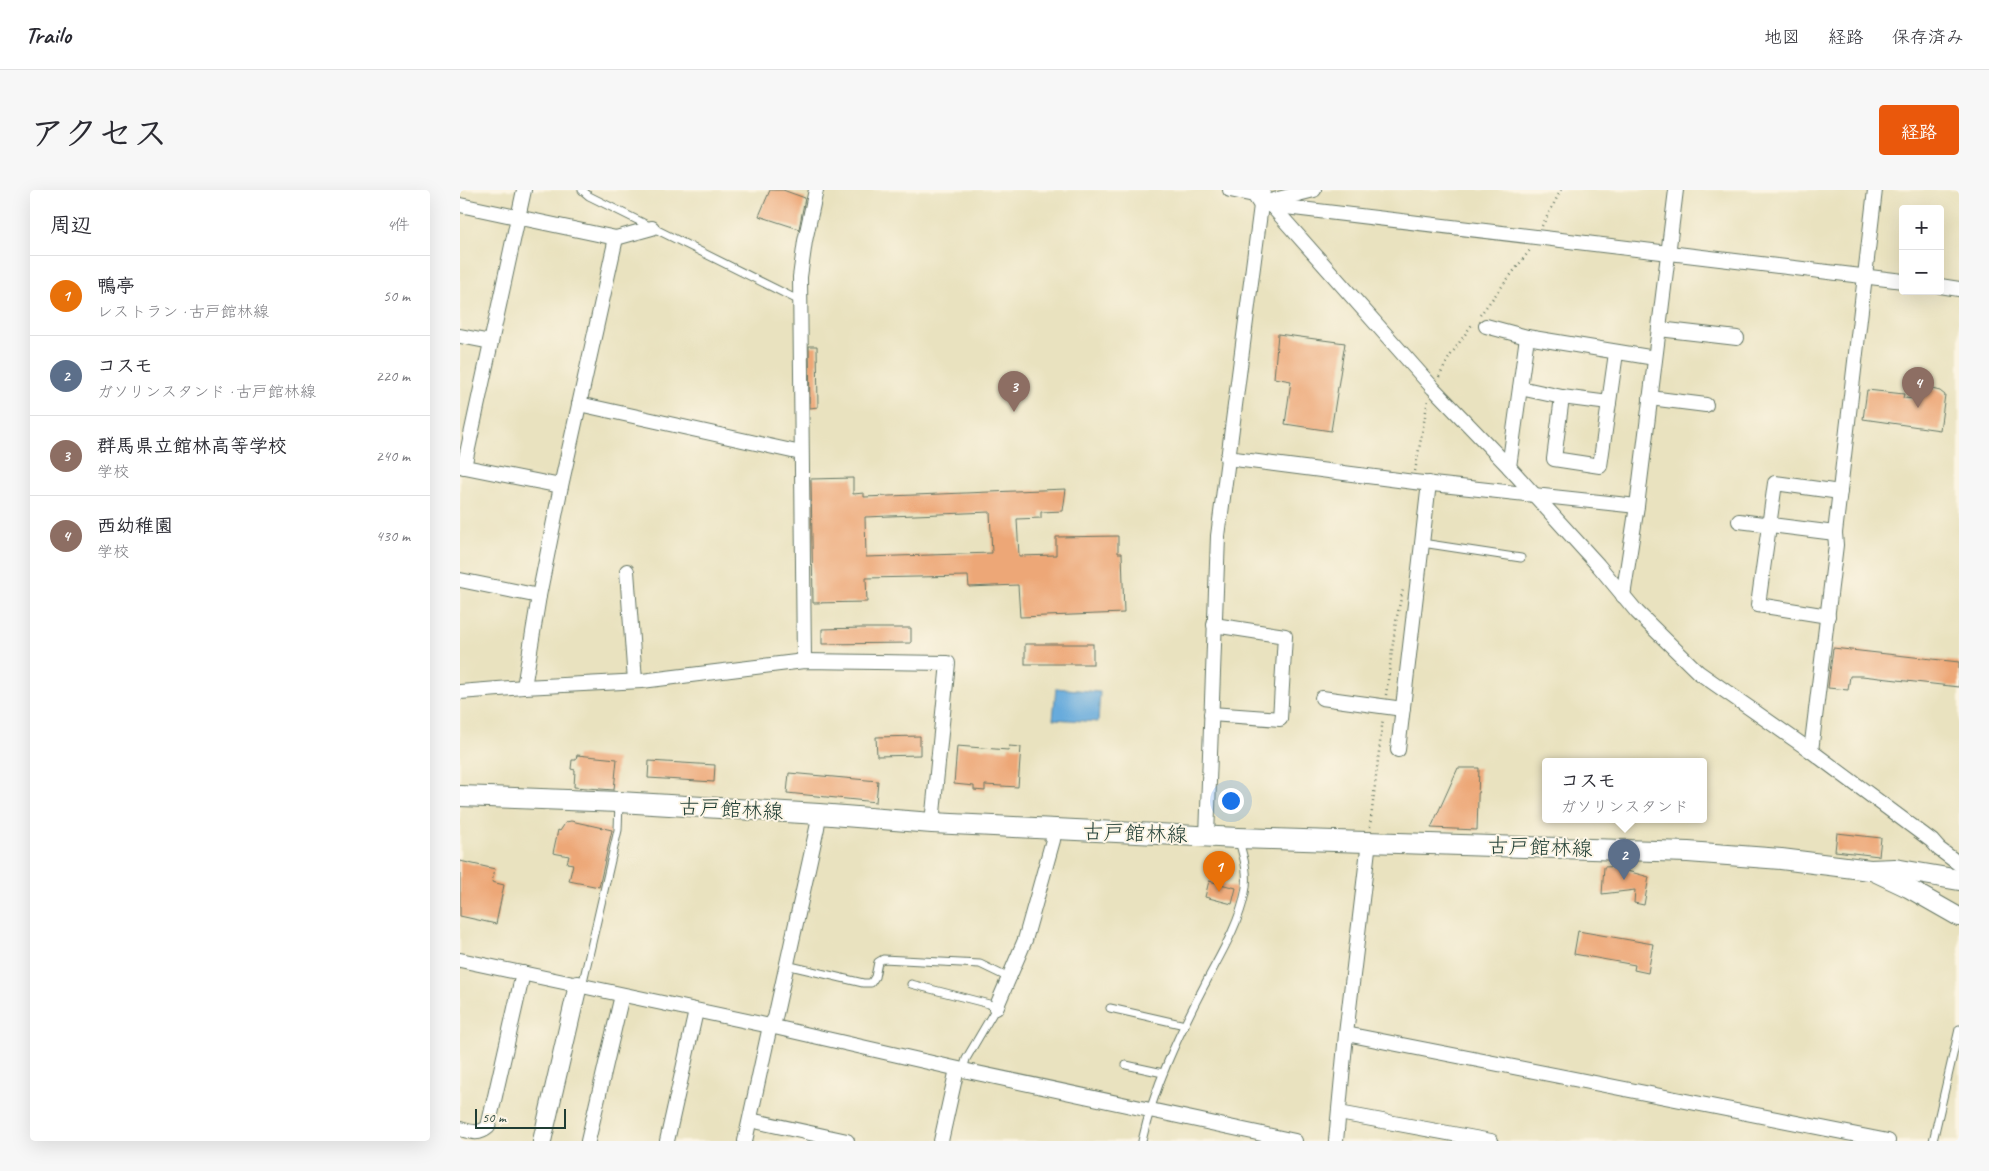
<!DOCTYPE html>
<html lang="ja">
<meta charset="utf-8">
<style>
:root{--surface:#fff;--page:#f7f7f7;--text:#2b2b33;--muted:#7c7c81;--line:#e1e1e2;--accent:#ea580c}
body{margin:0;font-family:Caveat,"Klee One",sans-serif;background:var(--page);color:var(--text)}
.controls{position:absolute;right:15px;top:15px;display:grid;overflow:hidden;border-radius:5px;box-shadow:0 5px 20px #0002}
.controls button{width:45px;height:45px;display:grid;place-items:center;padding:0;border:0;border-bottom:1px solid var(--line);background:var(--surface);color:var(--text);font:25px sans-serif}
.scale{position:absolute;left:15px;bottom:12px;width:91px;box-sizing:border-box;padding-left:5px;border:2px solid #1f3d34;border-top:0;font-size:14px;line-height:18px;white-space:nowrap;color:#1f3d34;-webkit-text-stroke:4px #fcf5e5;paint-order:stroke}
.you{position:absolute;left:770px;top:610px;width:18px;height:18px;margin:-12px;border:4px solid #fff;border-radius:50%;background:#1a73e8;box-shadow:0 0 0 8px #1a73e833}
.badge{display:grid;place-items:center;width:32px;height:32px;border-radius:50%;background:var(--accent);color:#fff;font-size:16px;font-weight:700}
.pin{position:absolute;translate:-50% -41px;filter:drop-shadow(0 1px 2px #0008)}
.pin::after{content:'';position:absolute;top:26px;width:18px;height:15px;background:inherit;clip-path:polygon(0 0,100% 0,50% 100%)}
.popup{position:absolute;left:1082px;top:568px;width:165px;height:65px;box-sizing:border-box;display:grid;place-content:center;border-radius:5px;background:var(--surface);filter:drop-shadow(0 1px 4px #0005);font-size:16px;white-space:nowrap;color:var(--muted)}
.popup b{font-size:19px;color:var(--text)}
.popup::after{content:'';position:absolute;left:50%;top:100%;margin-left:-10px;border:10px solid transparent;border-top-color:var(--surface)}
.list{margin:0;padding:0;list-style:none}
h2{display:flex;justify-content:space-between;align-items:center;height:65px;margin:0;padding:0 20px;font-size:21px}
h2 small{font-size:16px;font-weight:400;color:var(--muted)}
.list li{display:grid;grid-template-columns:32px 1fr auto;gap:15px;align-items:center;box-sizing:border-box;height:80px;padding:0 20px;border-top:1px solid var(--line)}
.list b{display:block;font-size:19px;white-space:nowrap}
.list p{margin:0;font-size:16px;white-space:nowrap;color:var(--muted)}
.list em{font-size:16px;font-style:normal;color:var(--muted)}
.map{position:relative;flex:none;width:1499px;height:951px;overflow:hidden;border-radius:5px}
header{display:flex;align-items:center;gap:30px;box-sizing:border-box;height:70px;padding:0 25px;background:var(--surface);border-bottom:1px solid var(--line)}
header strong{font-size:24px}
nav{display:flex;gap:28px;margin-inline-start:auto;font-size:18px}
.intro{display:flex;align-items:center;justify-content:space-between;box-sizing:border-box;height:120px;padding:0 30px}
h1{margin:0;font-size:35px}
.button{padding:12px 22px;border-radius:5px;background:var(--accent);color:#fff;font-size:18px;font-weight:700}
main{display:flex;gap:30px;padding:0 30px}
aside{flex:1;background:var(--surface);border-radius:5px;box-shadow:0 5px 20px #0002}
.map>svg:first-child{display:block}
</style>
<header>
<strong>Trailo</strong>
<nav><a>地図</a><a>経路</a><a>保存済み</a></nav>
</header>
<div class="intro"><h1>アクセス</h1><a class="button">経路</a></div>
<main>
<aside>
<h2>周辺<small>4件</small></h2>
<ul class="list">
<li><span class="badge" style="background:#e8710a">1</span><div><b>鴨亭</b><p>レストラン · 古戸館林線</p></div><em>50 m</em></li>
<li><span class="badge" style="background:#5c6f8a">2</span><div><b>コスモ</b><p>ガソリンスタンド · 古戸館林線</p></div><em>220 m</em></li>
<li><span class="badge" style="background:#8d6e63">3</span><div><b>群馬県立館林高等学校</b><p>学校</p></div><em>240 m</em></li>
<li><span class="badge" style="background:#8d6e63">4</span><div><b>西幼稚園</b><p>学校</p></div><em>430 m</em></li>
</ul>
</aside>
<div class="map">
<svg width="1499" height="951" viewBox="0 0 1499 951">
<rect width="100%" height="100%" fill="#fcf5e5"/>
<filter id="ink" filterUnits="userSpaceOnUse"><feTurbulence type="fractalNoise" baseFrequency=".02" numOctaves="2"/><feDisplacementMap in="SourceGraphic" scale="10" xChannelSelector="R" yChannelSelector="G"/><feConvolveMatrix kernelMatrix="1 2 1 2 8 2 1 2 1" color-interpolation-filters="sRGB"/></filter>
<filter id="wash" filterUnits="userSpaceOnUse"><feTurbulence type="fractalNoise" baseFrequency=".0096" numOctaves="4" result="noise"/><feDisplacementMap in="SourceGraphic" scale="20" xChannelSelector="R" yChannelSelector="G"/><feGaussianBlur stdDeviation="1.12" result="paint"/><feColorMatrix in="noise" values="0 0 0 0 0 0 0 0 0 0 0 0 0 0 0 0 0 1.4 0 .05"/><feComposite in="paint" operator="in"/></filter>
<g filter="url(#wash)">
<rect width="100%" height="100%" fill="#e9e2bf"/>
<polygon fill="#67abdc" stroke="#437488" points="596,498 640,502 638,532 593,529"/>
<g id="blocks">
<g fill="#eda777" fill-rule="evenodd">
<polygon points="310,0 323,0 345,8 339,39 299,26"/>
<polygon points="818,144 885,153 871,241 825,234 831,191 814,188"/>
<polygon points="349,156 357,156 358,217 350,218"/>
<polygon points="1472,199 1480,201 1485,205 1480,240 1403,229 1407,200 1444,204 1443,208 1457,209 1466,201"/>
<path d="M393,288V304L404,303V307L606,299L603,321L581,322V328L557,329L559,366L596,365V347L658,346V363H662L664,423L560,427L558,395L509,397L508,386L406,388L407,412L353,413L351,289ZM530,322L532,363L406,367L405,327Z"/>
<polygon points="401,438 451,438 451,453 362,454 362,439"/>
<rect x="565" y="454" width="68" height="20"/>
<polygon points="1373,458 1499,472 1499,497 1402,486 1390,486 1388,500 1368,498"/>
<polygon points="460,546 460,565 417,566 416,547"/>
<polygon points="497,556 548,560 549,556 561,557 558,597 525,595 525,601 514,600 514,596 494,594"/>
<polygon points="117,565 157,569 154,600 114,597 115,580 111,579 112,570 116,570"/>
<polygon points="189,571 255,575 254,592 188,588"/>
<polygon points="998,578 1019,578 1017,640 971,638"/>
<polygon points="329,583 418,591 416,612 327,603"/>
<polygon points="111,631 152,640 139,697 109,691 113,674 107,673 109,666 93,663 98,640 100,641 106,632"/>
<polygon points="1377,643 1421,648 1419,666 1375,661"/>
<polygon points="0,671 35,679 32,692 44,695 36,734 0,726"/>
<polygon points="1165,676 1167,681 1189,687 1184,715 1174,713 1175,700 1142,704 1144,677"/>
<polygon points="749,691 776,698 772,714 745,707"/>
<polygon points="1118,741 1193,754 1188,783 1174,780 1175,775 1114,764"/>
</g>
</g>
</g>
<g filter="url(#ink)">
<use href="#blocks" fill-opacity="0" stroke="#667765" stroke-width="1"/>
<g fill="none" stroke-linecap="round" stroke-linejoin="round">
<defs>
<g id="service">
<polyline points="122,0 129,6 340,111"/>
<polyline points="962,353 1061,368"/>
<polyline points="326,775 403,793 411,793 415,787 418,772 423,769 520,774 549,788"/>
<polyline points="451,794 529,814 536,818 506,869 503,880"/>
<polyline points="122,796 158,640 159,613"/>
<polyline points="650,818 725,835"/>
<polyline points="666,875 703,883"/>
<path d="M682,951C694,897 718,846 744,796C759,767 779,735 785,703C789,685 784,668 779,651"/>
<polyline points="1473,951 1499,839"/>
</g>
<g id="minor">
<polyline points="770,0 794,5 800,14 1443,91"/>
<polyline points="806,12 854,0"/>
<polyline points="0,15 156,48 192,38"/>
<polyline points="811,15 973,198 1049,277 1138,375 1177,422 1238,482 1351,561 1472,651 1479,659 1499,674"/>
<polyline points="1480,96 1499,99"/>
<polyline points="1026,136 1067,147 1195,168"/>
<polyline points="1199,139 1277,148"/>
<polyline points="0,146 31,152"/>
<polyline points="1060,198 1102,207 1094,269 1140,276 1156,163"/>
<polyline points="1102,207 1149,213"/>
<polyline points="1190,208 1246,215"/>
<polyline points="119,214 341,263"/>
<polyline points="767,268 954,292 1177,316"/>
<polyline points="0,276 101,296 156,48"/>
<polyline points="4,277 64,0"/>
<polyline points="1049,277 1067,147"/>
<polyline points="1279,331 1375,343"/>
<polyline points="167,381 175,491"/>
<polyline points="0,390 79,406"/>
<polyline points="1163,406 1177,316 1216,0"/>
<polyline points="1368,426 1298,415 1315,293 1380,302"/>
<polyline points="344,471 340,87 345,51 356,0"/>
<polyline points="64,497 79,406 101,296"/>
<polyline points="0,502 64,497 182,491 344,471 488,473 472,633"/>
<polyline points="862,508 943,519"/>
<polyline points="751,524 820,529 825,446 754,435"/>
<polyline points="938,560 969,293"/>
<polyline points="1351,561 1376,355 1375,343 1415,0"/>
<polyline points="747,646 758,346 803,0"/>
<polyline points="0,770 310,836 503,880 835,951"/>
<polyline points="536,818 565,750 593,650 593,640"/>
<polyline points="886,844 1428,951"/>
<polyline points="879,923 1031,951"/>
<polyline points="290,930 387,951"/>
<path d="M0,939C11,942 19,945 28,937L63,783"/>
<polyline points="128,951 162,805"/>
<polyline points="207,951 236,821"/>
<polyline points="285,951 310,836 315,828 357,638 359,624"/>
<polyline points="481,951 497,879"/>
<polyline points="876,951 886,844 909,651"/>
</g>
<g id="tertiary">
<polyline points="1410,680 1448,698 1499,727"/>
<polyline points="82,951 118,795"/>
</g>
<polyline id="secondary" points="0,606 159,612 359,624 472,633 778,648 1228,662 1321,669 1410,680 1435,679 1499,690"/>
</defs>
<use href="#service" stroke="#667765" stroke-width="9"/>
<use href="#minor" stroke="#667765" stroke-width="16"/>
<use href="#tertiary" stroke="#667765" stroke-width="20"/>
<use href="#secondary" stroke="#667765" stroke-width="22"/>
<g stroke="#667765" stroke-width="2.5" stroke-dasharray="1 4" stroke-linecap="butt">
<polyline points="1082,36 1101,0"/>
<polyline points="1020,125 1070,60"/>
<polyline points="979,187 990,166 1013,133"/>
<polyline points="955,281 968,210"/>
<polyline points="926,505 936,431 943,399"/>
<polyline points="910,637 923,528"/>
</g>
<use href="#service" stroke="#fff" stroke-width="7"/>
<use href="#minor" stroke="#fff" stroke-width="14"/>
<use href="#tertiary" stroke="#fff" stroke-width="18"/>
<use href="#secondary" stroke="#fff" stroke-width="20"/>
</g>
</g>
<g text-anchor="middle" stroke-width="4" stroke-linejoin="round" paint-order="stroke">
<g font-size="21" fill="#1f3d34" stroke="#fcf5e5">
<text transform="translate(271 619) rotate(3)" y="7">古戸館林線</text>
<text transform="translate(675 643) rotate(2)" y="7">古戸館林線</text>
<text transform="translate(1080 657) rotate(2)" y="7">古戸館林線</text>
</g>
</g>
</svg>
<div class="controls">
<button>+</button>
<button>−</button>
</div>
<div class="scale">50 m</div>
<div class="you"></div>
<div class="pin badge" style="left:759px;top:702px;background:#e8710a">1</div>
<div class="pin badge" style="left:1164px;top:690px;background:#5c6f8a">2</div>
<div class="popup"><b>コスモ</b>ガソリンスタンド</div>
<div class="pin badge" style="left:554px;top:222px;background:#8d6e63">3</div>
<div class="pin badge" style="left:1458px;top:218px;background:#8d6e63">4</div>
</div>
</main>
